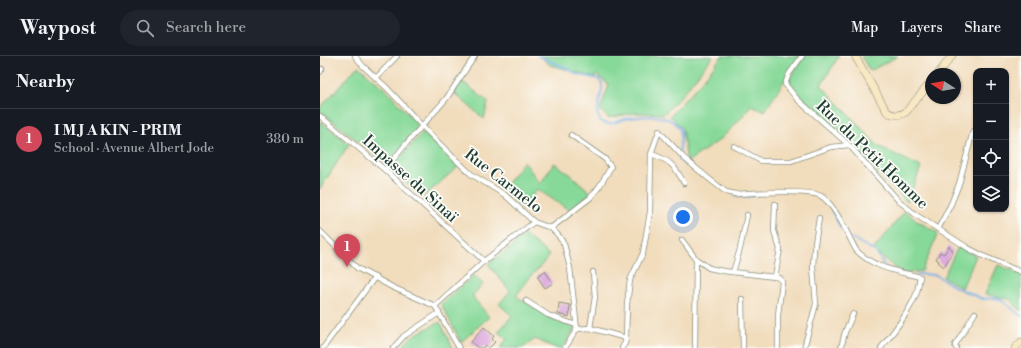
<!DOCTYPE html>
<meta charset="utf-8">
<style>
:root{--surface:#171b24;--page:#20242c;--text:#f1f3f6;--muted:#9ea1a6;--line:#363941;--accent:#d1495b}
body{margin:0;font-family:"Libre Bodoni",serif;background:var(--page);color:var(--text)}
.controls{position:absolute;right:12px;top:12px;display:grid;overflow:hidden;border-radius:8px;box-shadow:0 1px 3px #0004}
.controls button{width:36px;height:36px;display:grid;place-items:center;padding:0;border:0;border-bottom:1px solid var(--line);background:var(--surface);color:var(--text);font:20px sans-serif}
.compass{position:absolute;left:605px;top:12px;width:36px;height:36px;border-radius:50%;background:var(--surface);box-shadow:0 1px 3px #0004;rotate:281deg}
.you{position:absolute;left:363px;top:161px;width:14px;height:14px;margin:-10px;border:3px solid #fff;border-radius:50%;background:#1a73e8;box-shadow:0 0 0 6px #1a73e833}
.badge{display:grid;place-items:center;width:26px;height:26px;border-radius:50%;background:var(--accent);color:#fff;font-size:13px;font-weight:700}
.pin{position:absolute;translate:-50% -33px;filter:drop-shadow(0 1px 2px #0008)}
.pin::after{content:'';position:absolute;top:21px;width:14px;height:12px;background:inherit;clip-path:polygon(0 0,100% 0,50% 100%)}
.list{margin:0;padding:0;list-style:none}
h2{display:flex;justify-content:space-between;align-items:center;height:52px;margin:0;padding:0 16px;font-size:17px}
h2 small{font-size:13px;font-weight:400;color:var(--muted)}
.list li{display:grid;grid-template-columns:26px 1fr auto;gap:12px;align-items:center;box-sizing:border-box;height:60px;padding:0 16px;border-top:1px solid var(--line)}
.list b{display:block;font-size:15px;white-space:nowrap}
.list p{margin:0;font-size:13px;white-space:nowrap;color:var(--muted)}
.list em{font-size:13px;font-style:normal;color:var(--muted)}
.icon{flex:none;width:22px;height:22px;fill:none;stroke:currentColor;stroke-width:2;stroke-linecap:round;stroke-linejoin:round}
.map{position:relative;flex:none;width:701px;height:292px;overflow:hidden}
header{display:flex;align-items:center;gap:24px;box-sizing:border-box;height:56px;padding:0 20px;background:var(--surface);border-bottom:1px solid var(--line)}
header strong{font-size:19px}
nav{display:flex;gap:22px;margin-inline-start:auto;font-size:14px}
.search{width:280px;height:36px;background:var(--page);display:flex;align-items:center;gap:10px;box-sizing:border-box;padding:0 14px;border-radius:22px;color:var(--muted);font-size:15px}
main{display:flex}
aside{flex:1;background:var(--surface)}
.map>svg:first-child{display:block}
</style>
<header>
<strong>Waypost</strong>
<div class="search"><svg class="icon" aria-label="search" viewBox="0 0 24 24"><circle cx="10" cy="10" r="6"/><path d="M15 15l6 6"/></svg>Search here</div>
<nav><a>Map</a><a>Layers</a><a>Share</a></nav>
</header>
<main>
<aside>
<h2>Nearby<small></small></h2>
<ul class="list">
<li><span class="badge">1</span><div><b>I M J A KIN - PRIM</b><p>School · Avenue Albert Jode</p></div><em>380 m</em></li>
</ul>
</aside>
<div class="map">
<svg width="701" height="292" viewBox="0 0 701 292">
<rect width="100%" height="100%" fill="#fdfcf7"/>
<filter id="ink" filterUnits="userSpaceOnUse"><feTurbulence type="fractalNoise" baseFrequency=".025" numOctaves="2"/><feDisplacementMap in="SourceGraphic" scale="8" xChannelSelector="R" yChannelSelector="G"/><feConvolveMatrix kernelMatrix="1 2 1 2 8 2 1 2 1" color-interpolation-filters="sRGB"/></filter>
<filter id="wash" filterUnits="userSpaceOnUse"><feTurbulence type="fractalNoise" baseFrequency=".012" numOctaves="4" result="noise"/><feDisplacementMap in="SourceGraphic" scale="16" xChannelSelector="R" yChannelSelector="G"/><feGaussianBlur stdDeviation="0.9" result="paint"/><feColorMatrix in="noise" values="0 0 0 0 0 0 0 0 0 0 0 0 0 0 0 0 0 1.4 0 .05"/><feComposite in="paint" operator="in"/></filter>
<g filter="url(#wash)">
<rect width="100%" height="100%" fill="#f1dcbc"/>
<g fill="#87d999" stroke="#538b66">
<polygon points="220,0 393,0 360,41 344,58 314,57 288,62 280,54 289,29 277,19 274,21 230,9"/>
<polygon points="402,0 480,0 445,55 431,49 423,60 401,83 367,106 362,72 350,60 382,25"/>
<polygon points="485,0 519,0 501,29 558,90 601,111 587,146 470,29 470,21"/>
<polygon points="541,0 578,0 550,15"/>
<polygon points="38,10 67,35 99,70 67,109 0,55 0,52"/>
<polygon points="142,25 168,46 164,63 134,37"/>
<polygon points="0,65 29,88 0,133"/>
<polygon points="103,76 139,110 103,141 70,113"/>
<polygon points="204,105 220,128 234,107 250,118 271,137 249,154 217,133 204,154 182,134"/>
<polygon points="585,155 597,165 618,177 602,215 582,217 553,194"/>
<polygon points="204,178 230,200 211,220 196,240 228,261 255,272 243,292 235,292 215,283 203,292 180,292 187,283 178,276 192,260 179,248 190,235 168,208 191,192"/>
<polygon points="638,191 656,200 642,232 623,221"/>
<polygon points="678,209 701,218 701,255 689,243 665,238"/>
<polygon points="154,219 163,228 152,240 169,261 141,286 121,248"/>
<polygon points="120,266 133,292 86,292 84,288 94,279"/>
</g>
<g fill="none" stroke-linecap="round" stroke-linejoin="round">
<g stroke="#77afe6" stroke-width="2">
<path d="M218,0L247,12L256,18L279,23L282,28V34L277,57L281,66C293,70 293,66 305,63C320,60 346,57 358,70C366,80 356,93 360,104C361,105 363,107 364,108L371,109"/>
<path d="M414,139C421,143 433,140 441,138"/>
<polyline points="511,153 521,173 525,176"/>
<polyline points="532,182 556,196 568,216 576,217"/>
<polyline points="596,218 616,219 635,231 663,243 679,242 701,260"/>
</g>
</g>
<g id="blocks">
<g fill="#dca8dd">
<polygon points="629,190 633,195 624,211 618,206 619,205 616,203 620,196 624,198"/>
<polygon points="225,215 233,227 225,232 217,220"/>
<polygon points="239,247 250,249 249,261 238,258"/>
<polygon points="164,271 174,280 172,283 175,286 169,292 165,289 163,292 158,292 151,286"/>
</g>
</g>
</g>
<g filter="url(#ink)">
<use href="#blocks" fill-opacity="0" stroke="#888c78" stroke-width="1"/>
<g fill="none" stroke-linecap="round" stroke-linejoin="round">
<defs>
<g id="street">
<polyline points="35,0 43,10 67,32 83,49 102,70 133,101 151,118 185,139 214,166 231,172 238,179 244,188 250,212 257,273 245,292"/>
<polyline points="482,0 469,18 465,28 477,43 529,89 578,144 596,159 648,192 663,200 701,216"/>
<polyline points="0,16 2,13"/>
<polyline points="56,22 77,0"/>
<polyline points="0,60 65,114 164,205"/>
<polyline points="414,90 441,105 471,105 511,91 529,89"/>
<path d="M331,98C350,104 355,110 364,127"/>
<polyline points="65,114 85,89 126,43 144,16 155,0"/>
<polyline points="231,172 270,142 279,131 291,111 285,103 251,79"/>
<polyline points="618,173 631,148 639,128 653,75"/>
<polyline points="0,175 37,212 72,231 115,250 139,292"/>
<polyline points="362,184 376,203 375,292"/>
<polyline points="376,203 389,212 403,215 455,221 460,193 454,175 455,148"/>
<polyline points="413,216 420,193 427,159"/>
<polyline points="455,221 460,222 462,226 458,259 458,292"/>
<polyline points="422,243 423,292"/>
<polyline points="206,245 228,259 256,269"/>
<polyline points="115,250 164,205 214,166"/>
<polyline points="270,272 275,241 273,216"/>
<path d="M257,273L270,272L306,282L307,248L310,224L323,197L330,156L331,98L339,75L364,102L388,122L406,136L415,138C433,137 487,133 501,140C514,147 529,181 536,194C553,212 577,215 600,221C599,226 598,231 597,236C589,257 574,275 561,292"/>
<polyline points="3,292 55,221"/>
<polyline points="73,292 84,280 119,257"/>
<polyline points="302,292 305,287 306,282"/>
<polyline points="484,292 496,248 493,211 494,194 499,162"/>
<polyline points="521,292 525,276 533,258"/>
<polyline points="636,292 635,289 655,257"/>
</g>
<g id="secondary">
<path d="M535,0L567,56C574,60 579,60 586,56L611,26"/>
<polyline points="618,18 632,0"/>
<polyline points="695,292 701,286"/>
</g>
</defs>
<use href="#street" stroke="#888c78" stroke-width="6"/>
<use href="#secondary" stroke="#888c78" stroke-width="8"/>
<use href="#street" stroke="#fff" stroke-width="4.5"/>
<use href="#secondary" stroke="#f8e8c3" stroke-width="7"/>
</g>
</g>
<g text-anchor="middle" stroke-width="3.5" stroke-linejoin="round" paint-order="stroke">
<g font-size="16" fill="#1f3d34" stroke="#fdfcf7">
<text transform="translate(553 98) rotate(44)" y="6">Rue du Petit Homme</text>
<text transform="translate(91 122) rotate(42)" y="6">Impasse du Sinaï</text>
<text transform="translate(184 124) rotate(38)" y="6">Rue Carmelo</text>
</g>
</g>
</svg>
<div class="controls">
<button>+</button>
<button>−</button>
<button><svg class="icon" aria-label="locate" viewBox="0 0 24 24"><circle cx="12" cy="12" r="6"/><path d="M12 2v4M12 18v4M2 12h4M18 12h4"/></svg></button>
<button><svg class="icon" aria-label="layers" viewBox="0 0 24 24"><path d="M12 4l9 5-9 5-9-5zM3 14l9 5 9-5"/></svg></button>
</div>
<svg class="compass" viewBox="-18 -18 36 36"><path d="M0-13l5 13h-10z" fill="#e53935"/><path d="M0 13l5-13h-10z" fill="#9ea1a6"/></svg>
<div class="you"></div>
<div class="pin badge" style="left:27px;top:211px">1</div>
</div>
</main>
